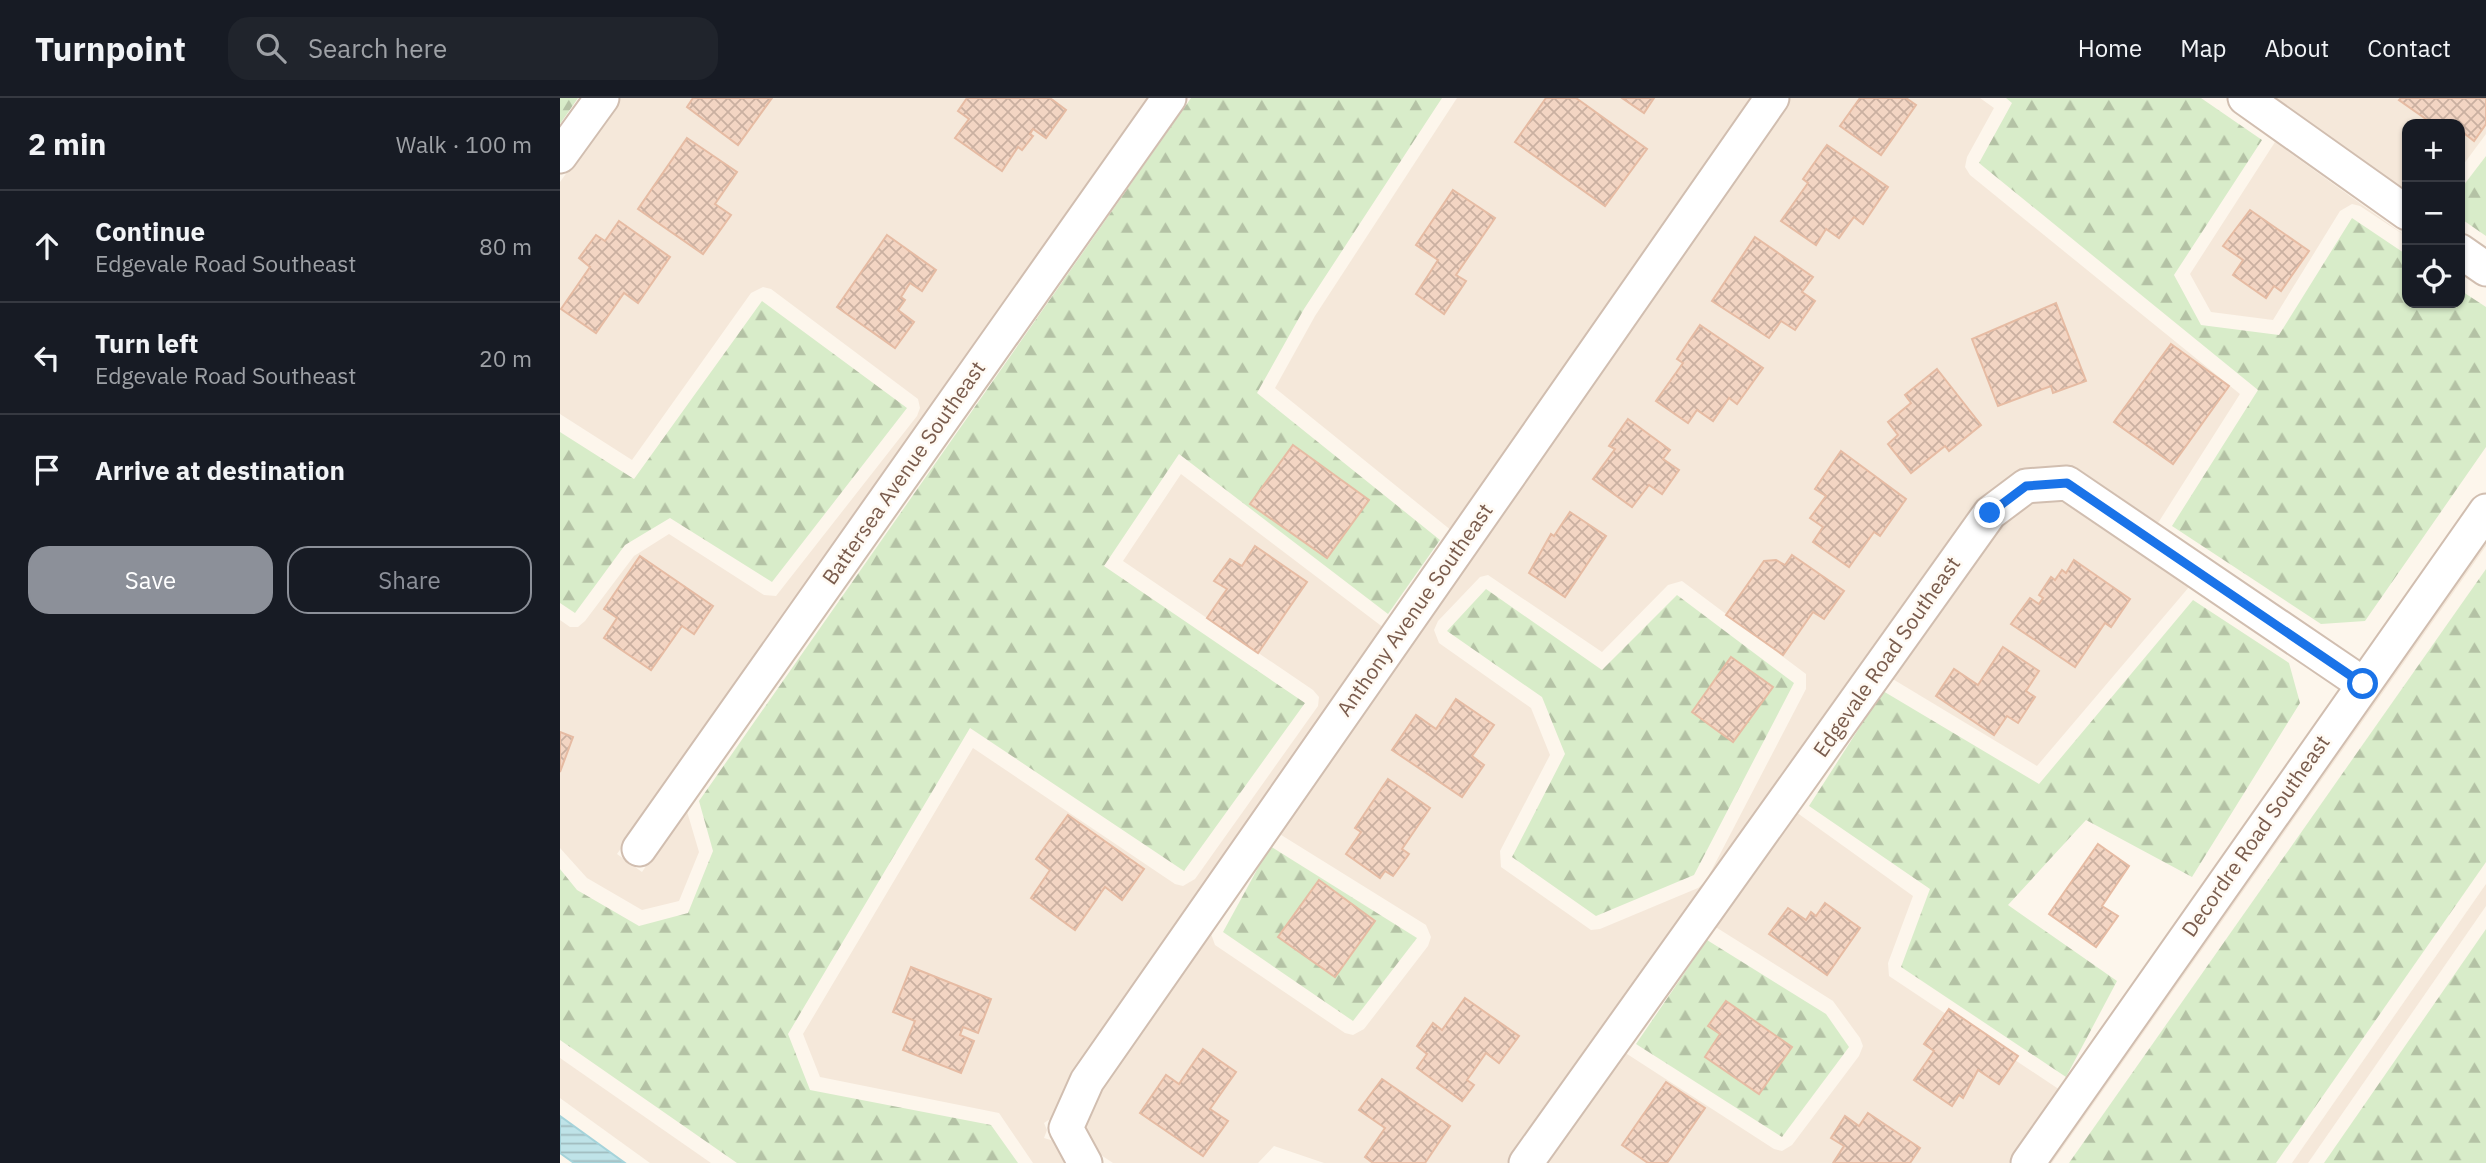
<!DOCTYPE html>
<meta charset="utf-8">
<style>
:root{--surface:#171b24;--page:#20242c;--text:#f1f3f6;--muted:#9ea1a6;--line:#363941;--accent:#8c9099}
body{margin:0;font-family:"IBM Plex Sans",sans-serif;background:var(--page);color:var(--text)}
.controls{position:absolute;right:21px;top:21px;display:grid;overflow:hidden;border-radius:14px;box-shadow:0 2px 5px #0004}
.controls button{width:63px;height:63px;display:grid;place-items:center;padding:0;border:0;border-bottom:2px solid var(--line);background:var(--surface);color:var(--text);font:35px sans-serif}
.stop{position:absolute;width:21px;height:21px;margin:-16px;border:5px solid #1a73e8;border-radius:50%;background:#fff}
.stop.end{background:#1a73e8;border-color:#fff;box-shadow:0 2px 7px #0008}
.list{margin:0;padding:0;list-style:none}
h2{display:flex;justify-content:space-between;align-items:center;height:91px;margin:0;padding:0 28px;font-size:30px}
h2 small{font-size:23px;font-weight:400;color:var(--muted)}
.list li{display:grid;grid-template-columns:46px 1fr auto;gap:21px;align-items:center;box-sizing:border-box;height:112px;padding:0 28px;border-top:2px solid var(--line)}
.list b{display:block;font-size:26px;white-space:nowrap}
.list p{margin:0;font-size:23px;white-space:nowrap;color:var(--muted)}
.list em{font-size:23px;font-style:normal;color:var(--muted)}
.actions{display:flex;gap:14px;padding:21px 28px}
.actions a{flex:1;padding:16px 0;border:2px solid var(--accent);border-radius:21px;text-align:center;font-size:24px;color:var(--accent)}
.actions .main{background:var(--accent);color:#fff}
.icon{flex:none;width:38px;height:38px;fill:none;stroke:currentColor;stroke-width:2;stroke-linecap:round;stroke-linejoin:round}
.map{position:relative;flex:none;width:1926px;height:1065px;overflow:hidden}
header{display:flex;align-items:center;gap:42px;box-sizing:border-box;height:98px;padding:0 35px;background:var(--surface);border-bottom:2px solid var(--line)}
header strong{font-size:33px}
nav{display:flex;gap:38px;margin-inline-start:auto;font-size:24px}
.search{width:490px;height:63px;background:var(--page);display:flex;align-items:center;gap:18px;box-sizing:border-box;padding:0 24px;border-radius:21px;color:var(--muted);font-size:26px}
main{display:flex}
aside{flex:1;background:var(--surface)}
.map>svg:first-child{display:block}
</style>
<header>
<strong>Turnpoint</strong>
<div class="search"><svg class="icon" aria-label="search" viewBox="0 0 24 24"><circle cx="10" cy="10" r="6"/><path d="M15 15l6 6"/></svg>Search here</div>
<nav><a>Home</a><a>Map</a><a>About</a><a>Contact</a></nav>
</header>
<main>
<aside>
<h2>2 min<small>Walk · 100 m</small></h2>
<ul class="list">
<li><svg class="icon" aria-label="ahead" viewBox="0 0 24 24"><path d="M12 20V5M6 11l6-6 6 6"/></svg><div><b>Continue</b><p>Edgevale Road Southeast</p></div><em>80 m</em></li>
<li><svg class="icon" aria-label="left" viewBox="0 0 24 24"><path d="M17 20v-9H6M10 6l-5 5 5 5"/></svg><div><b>Turn left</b><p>Edgevale Road Southeast</p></div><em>20 m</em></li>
<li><svg class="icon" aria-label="arrive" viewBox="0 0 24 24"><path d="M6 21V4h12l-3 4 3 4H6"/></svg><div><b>Arrive at destination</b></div></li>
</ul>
<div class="actions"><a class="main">Save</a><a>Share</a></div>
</aside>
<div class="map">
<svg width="1926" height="1065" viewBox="0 0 1926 1065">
<defs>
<pattern id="forest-firs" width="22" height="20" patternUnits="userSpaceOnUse" patternTransform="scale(1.75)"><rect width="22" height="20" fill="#d8ecc9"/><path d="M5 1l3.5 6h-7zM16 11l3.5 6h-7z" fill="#b4c2a5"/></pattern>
<pattern id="water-rules" width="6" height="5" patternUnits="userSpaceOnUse" patternTransform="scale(1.75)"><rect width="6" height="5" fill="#bfe3e8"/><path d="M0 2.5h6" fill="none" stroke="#a0bbbe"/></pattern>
<pattern id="building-cross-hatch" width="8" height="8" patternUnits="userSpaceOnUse" patternTransform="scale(1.75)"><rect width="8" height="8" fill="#f3d5c3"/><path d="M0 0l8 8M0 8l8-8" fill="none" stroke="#cab0a1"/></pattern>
</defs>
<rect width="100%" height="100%" fill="#fdf6ec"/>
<g fill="#f5e8da" fill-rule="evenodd">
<polygon points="61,0 590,0 57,756 82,774 126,710 139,754 119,803 82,812 27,780 0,750 0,522 10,529 18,529 25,523 74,458 109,436 204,497 216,498 357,318 360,310 358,301 211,191 203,189 191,195 72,362 0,316 0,84"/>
<polygon points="897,0 1193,0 892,433 715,290 755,218"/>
<path d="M1231,0H1420L1434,10L1407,59L1405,69L1410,77L1680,296L1598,425L1517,370L1507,368L1457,374L1417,405L947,1065H764L714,1048L698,1065H553L538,1055L524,1027L541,990L650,833L655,847L785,935L793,937L804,931L868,848L871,839L866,827L718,735ZM928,477L1042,554L1108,487L1122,483L1246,576V591L1146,783L1138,790L1040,831L1031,832L941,769L940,753L990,657L971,610L879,545L874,532L878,523L920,479Z"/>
<polygon points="1714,0 1926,0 1926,36 1900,71 1900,26 1847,26 1847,94"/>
<polygon points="1715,44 1847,139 1800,108 1792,106 1780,113 1713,222 1651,214 1630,176"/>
<polygon points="621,376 824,530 493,1019 484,1025 487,1032 484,1040 494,1043 505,1065 473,1065 439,1015 260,979 243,936 413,650 615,786 623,788 635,781 758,608 759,599 753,592 563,463"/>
<polygon points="1501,402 1629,489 1477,668 1331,580 1441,426 1470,404"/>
<polygon points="1926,439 1926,448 1492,1065 1487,1065"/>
<polygon points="1236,714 1353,798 1328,865 1329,878 1500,992 1449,1065 985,1065 1064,954 1214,1051 1222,1053 1232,1047 1299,958 1303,948 1300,940 1273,903 1154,828"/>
<polygon points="1926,786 1926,808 1748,1065 1732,1065"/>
<polygon points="0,960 151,1065 90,1065 0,1000"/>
</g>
<g fill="url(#forest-firs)">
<polygon points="0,0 18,0 0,26"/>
<polygon points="631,0 882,0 744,211 697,295 880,442 828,516 619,356 544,468 745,605 624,773 410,630 228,936 250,992 431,1027 458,1065 177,1065 0,942 0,771 17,792 79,828 128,815 153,753 139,703"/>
<polygon points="1446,0 1641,0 1702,42 1614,177 1641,227 1719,237 1792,120 1847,157 1847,205 1900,205 1900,192 1926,209 1926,349 1805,523 1761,526 1612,428 1698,292 1419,65 1452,5"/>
<polygon points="1926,58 1926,138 1900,120 1900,92"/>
<polygon points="202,203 347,310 212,484 110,420 65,447 15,515 0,505 0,334 74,381"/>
<polygon points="1926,471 1926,764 1716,1065 1509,1065"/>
<polygon points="926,491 1042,572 1117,497 1234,585 1134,777 1036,818 952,759 1005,656 982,599 887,533"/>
<polygon points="1633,502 1729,565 1740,605 1632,779 1526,722 1448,807 1557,883 1506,979 1341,869 1370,791 1249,708 1323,593 1479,686"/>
<polygon points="710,748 857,840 793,923 663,834"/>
<polygon points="1926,831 1926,1065 1764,1065"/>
<polygon points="1147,842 1266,916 1289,949 1222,1039 1076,946"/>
</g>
<polygon fill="url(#water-rules)" stroke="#a5d3da" stroke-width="2" points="0,1018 65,1065 14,1065 0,1055"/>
<g fill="url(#building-cross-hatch)" stroke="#e6bba3" stroke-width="2">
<polygon points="133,0 212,0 178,47 127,9"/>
<polygon points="407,0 490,0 506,12 486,40 473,31 470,36 473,38 462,52 458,49 442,73 395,40 409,21 398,13"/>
<polygon points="986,0 1016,0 1087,51 1045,108 955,44"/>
<polygon points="1062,0 1094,0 1084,15"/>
<polygon points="1300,0 1346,0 1356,7 1321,57 1280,28"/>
<polygon points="1841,0 1926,0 1926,26 1914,43 1900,32 1900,26 1873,26 1839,2"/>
<polygon points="127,40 177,74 155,106 171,117 143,156 78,111"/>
<polygon points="1267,47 1328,89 1303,126 1294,119 1279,140 1266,131 1256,147 1221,123 1248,85 1243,81"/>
<polygon points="893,92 935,120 896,177 906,183 884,216 856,196 878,162 856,147"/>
<polygon points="1690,112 1749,153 1721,193 1714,188 1706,200 1673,177 1683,162 1663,148"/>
<polygon points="59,123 110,159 78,205 64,195 36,235 1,211 30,169 19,160 36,137 45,143"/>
<polygon points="327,137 376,172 362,193 350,185 341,199 345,202 338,212 354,224 335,250 277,209"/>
<polygon points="1195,139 1253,179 1242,194 1255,203 1235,232 1221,223 1209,240 1152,203"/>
<polygon points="1496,205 1526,283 1493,295 1491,288 1438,308 1412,241"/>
<polygon points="1140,227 1203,270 1177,306 1169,300 1153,323 1137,312 1128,325 1096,303 1123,265 1117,261"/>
<polygon points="1611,246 1669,288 1613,366 1554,324"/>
<polygon points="1377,271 1421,327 1389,353 1385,348 1351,375 1328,346 1338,337 1328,324 1351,305 1345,297"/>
<polygon points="1068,321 1110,352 1103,361 1119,372 1102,396 1089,387 1072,409 1033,381 1055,351 1049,348"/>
<polygon points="733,347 809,402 767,460 690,406"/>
<polygon points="1281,353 1346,401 1320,438 1314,434 1289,469 1253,444 1263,429 1250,420 1266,398 1255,391"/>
<polygon points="1010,414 1046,438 1005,499 969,475 991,436 994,438"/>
<polygon points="695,448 747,484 698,555 647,520 667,491 654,483 670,461 682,468"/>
<polygon points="1232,457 1284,493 1264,521 1253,514 1223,557 1166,517 1204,463 1216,462 1225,467"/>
<polygon points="80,458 153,508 134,536 122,528 91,572 44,540 57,520 44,511"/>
<polygon points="1514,462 1570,501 1551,529 1545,525 1515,569 1451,526 1470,500 1479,506 1483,500 1479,497 1491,479 1495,482 1502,472 1506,475"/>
<polygon points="1443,549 1479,573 1466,593 1475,599 1458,625 1447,618 1434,637 1376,598 1394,571 1418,587"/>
<polygon points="1171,559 1213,589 1173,644 1132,614"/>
<polygon points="896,601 934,627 912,658 924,667 902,699 832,652 856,617 876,631"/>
<polygon points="0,634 13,639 0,674"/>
<polygon points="828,681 870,710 842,751 849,756 833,778 825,773 820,780 786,756 801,734 795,730"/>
<polygon points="508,717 584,771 562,802 545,789 515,832 471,800 490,772 476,761"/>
<polygon points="1538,746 1569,768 1542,808 1558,818 1536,849 1489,816"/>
<polygon points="759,782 815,823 775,879 718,839"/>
<polygon points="1265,805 1300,830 1267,877 1209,836 1228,810 1246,822 1251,814 1256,818"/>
<polygon points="351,869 431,901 418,935 403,929 400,937 414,943 401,975 343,952 355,923 333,914"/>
<polygon points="905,900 959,938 939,965 926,955 907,982 914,987 902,1003 857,970 867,956 857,948 873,925 882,932"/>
<polygon points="1166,903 1232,949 1199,996 1145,959 1160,936 1148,928"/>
<polygon points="1389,911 1458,958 1439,986 1418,972 1403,1000 1399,997 1392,1008 1354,982 1374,953 1364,946"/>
<polygon points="643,951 676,974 650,1011 668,1023 643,1058 580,1015 606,977 619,986"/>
<polygon points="822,981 890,1028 865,1065 813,1065 805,1059 825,1030 799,1012"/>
<polygon points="1106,984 1145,1010 1107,1065 1088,1065 1062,1047"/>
<polygon points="1308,1015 1360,1050 1350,1065 1273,1065 1284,1048 1271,1040 1285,1018 1299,1028"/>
</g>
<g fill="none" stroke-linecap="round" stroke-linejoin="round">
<defs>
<g id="minor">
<polyline points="1685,0 1847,115"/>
<polyline points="0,58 42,0"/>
<polyline points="1900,153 1926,171"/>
<polyline points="79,751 609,0"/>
<polyline points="525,1065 506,1030 527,983 1212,0"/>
<polyline points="966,1065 1430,415 1466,388 1507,385 1803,586"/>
<polyline points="1468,1065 1926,413"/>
</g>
</defs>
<use href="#minor" stroke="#d1beb0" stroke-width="37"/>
<use href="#minor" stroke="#fff" stroke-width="33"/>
</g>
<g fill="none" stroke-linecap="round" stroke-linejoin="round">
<polyline stroke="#1a73e8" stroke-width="9" points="1430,415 1466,388 1507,385 1803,586"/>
</g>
<g text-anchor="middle" stroke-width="5" stroke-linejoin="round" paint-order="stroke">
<g font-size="21" fill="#7a5c4d" stroke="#fffaf3">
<text transform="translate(344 375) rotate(-55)" y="7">Battersea Avenue Southeast</text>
<text transform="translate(855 512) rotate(-55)" y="7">Anthony Avenue Southeast</text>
<text transform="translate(1327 559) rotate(-55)" y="7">Edgevale Road Southeast</text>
<text transform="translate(1696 738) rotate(-55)" y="7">Decordre Road Southeast</text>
</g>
</g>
</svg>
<div class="controls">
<button>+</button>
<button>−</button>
<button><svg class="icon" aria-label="locate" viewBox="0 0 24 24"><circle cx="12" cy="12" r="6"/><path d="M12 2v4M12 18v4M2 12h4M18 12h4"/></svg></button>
</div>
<div class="stop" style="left:1803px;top:586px"></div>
<div class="stop end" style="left:1430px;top:415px"></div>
</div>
</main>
